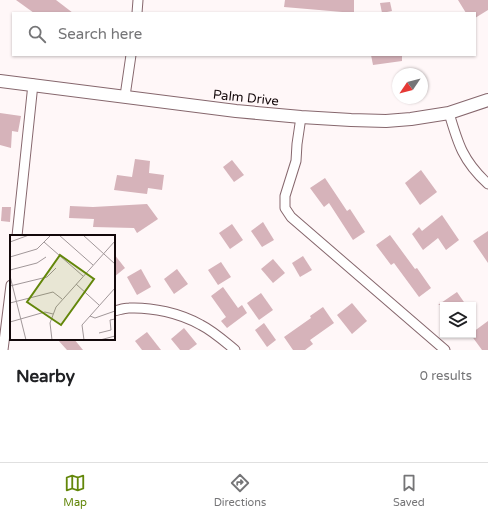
<!DOCTYPE html>
<style>
:root{--surface:#fff;--page:#f2f2f2;--text:#202124;--muted:#757577;--line:#e0e0e0;--accent:#63870a}
body{margin:0;font-family:"Varela Round",sans-serif;background:var(--page);color:var(--text)}
.controls{position:absolute;right:12px;bottom:12px;display:grid;overflow:hidden;border-radius:0px;box-shadow:0 1px 3px #0004}
.controls button{width:36px;height:36px;display:grid;place-items:center;padding:0;border:0;border-bottom:1px solid var(--line);background:var(--surface);color:var(--text);font:20px sans-serif}
.compass{position:absolute;left:392px;top:68px;width:36px;height:36px;border-radius:50%;background:var(--surface);box-shadow:0 1px 3px #0004;rotate:235deg}
.list{margin:0;padding:0;list-style:none}
h2{display:flex;justify-content:space-between;align-items:center;height:52px;margin:0;padding:0 16px;font-size:17px}
h2 small{font-size:13px;font-weight:400;color:var(--muted)}
.icon{flex:none;width:22px;height:22px;fill:none;stroke:currentColor;stroke-width:2;stroke-linecap:round;stroke-linejoin:round}
.map{position:relative;flex:none;width:488px;height:350px;overflow:hidden}
.search{position:absolute;background:var(--surface);box-shadow:0 1px 3px #0004;left:12px;right:12px;top:12px;height:44px;display:flex;align-items:center;gap:10px;box-sizing:border-box;padding:0 14px;border-radius:0px;color:var(--muted);font-size:15px}
.sheet{height:112px;background:var(--surface)}
nav{display:flex;justify-content:space-around;align-items:center;box-sizing:border-box;height:56px;border-top:1px solid var(--line);background:var(--surface);font-size:11px;color:var(--muted)}
nav a{display:grid;justify-items:center;gap:2px}
nav .on{color:var(--accent)}
.map>svg:first-child{display:block}
</style>
<div class="map">
<svg width="488" height="350" viewBox="0 0 488 350">
<rect width="100%" height="100%" fill="#fff7f8"/>
<g fill="#d6b3ba">
<polygon points="16,0 56,0 73,13 34,13"/>
<polygon points="285,0 354,0 354,13 284,7"/>
<polygon points="458,0 488,0 488,10 475,18 475,13 466,13"/>
<polygon points="390,2 392,11 382,13 380,3"/>
<polygon points="371,55 402,55 402,61 373,65"/>
<polygon points="0,113 21,116 18,132 12,131 11,148 0,145"/>
<polygon points="135,159 150,161 149,173 164,175 162,190 148,188 147,194 114,190 117,175 132,177"/>
<polygon points="232,160 244,175 234,182 223,167"/>
<polygon points="421,170 437,192 420,205 405,183"/>
<polygon points="325,178 347,211 350,209 365,232 353,240 329,203 324,207 310,188"/>
<polygon points="147,204 158,219 137,233 134,228 93,227 94,219 69,218 70,206 93,207"/>
<polygon points="2,207 11,207 10,222 1,221"/>
<polygon points="442,215 459,240 446,250 438,238 423,250 412,234 419,227 422,231"/>
<polygon points="263,222 274,240 262,247 251,231"/>
<polygon points="232,224 243,240 230,249 219,233"/>
<polygon points="488,231 488,263 473,241"/>
<polygon points="390,235 415,269 417,268 431,288 419,297 394,263 391,265 376,245"/>
<polygon points="114,254 125,268 114,277"/>
<polygon points="303,256 312,270 300,277 292,263"/>
<polygon points="273,259 285,273 273,283 261,269"/>
<polygon points="221,262 231,277 218,285 208,270"/>
<polygon points="141,269 151,287 137,295 127,277"/>
<polygon points="177,269 188,284 174,294 164,279"/>
<polygon points="223,287 238,308 242,305 247,313 227,328 221,321 226,317 211,296"/>
<polygon points="457,292 466,305 438,305"/>
<polygon points="261,293 273,310 259,320 247,303"/>
<polygon points="352,303 367,321 352,334 337,315"/>
<polygon points="323,307 334,323 310,340 313,344 305,350 293,350 284,337 311,318 310,316"/>
<polygon points="488,321 488,350 482,350 471,335 473,335 473,332"/>
<polygon points="264,323 276,340 267,347 255,330"/>
<polygon points="184,328 197,344 189,350 180,350 171,339"/>
<polygon points="147,332 161,350 142,350 135,341"/>
<polygon points="57,339 74,339 83,350 67,350"/>
</g>
<g fill="none" stroke-linecap="round" stroke-linejoin="round">
<defs>
<g id="minor">
<polyline points="137,13 138,0"/>
<polyline points="125,96 131,55"/>
<path d="M449,113C458,144 463,161 488,184"/>
<polyline points="301,117 297,144 296,161 285,196 285,208 291,217 445,350"/>
<polyline points="17,236 33,84"/>
<path d="M114,311C119,310 124,308 129,308C152,307 180,313 201,325C213,331 224,341 235,350"/>
<polyline points="3,350 11,285"/>
</g>
<polyline id="tertiary" points="0,81 236,111 301,117 351,120 386,121 411,119 449,113 488,100"/>
</defs>
<use href="#minor" stroke="#86676d" stroke-width="11"/>
<use href="#tertiary" stroke="#86676d" stroke-width="14"/>
<use href="#minor" stroke="#fff" stroke-width="9"/>
<use href="#tertiary" stroke="#fff" stroke-width="12"/>
</g>
<g text-anchor="middle" stroke-width="3" stroke-linejoin="round" paint-order="stroke">
<g font-size="13" fill="#13080a" stroke="#fff7f8">
<text transform="translate(246 97) rotate(6)" y="5">Palm Drive</text>
</g>
</g>
<g transform="translate(10 235)">
<rect width="105" height="105" fill="#fff7f8"/>
<path fill="none" stroke="#a19799" stroke-width="1" d="M49,0L83,30M73,0L105,29M0,7L19,0M34,7L73,41M0,22L27,14L41,0M0,35L27,28L36,22M0,41L16,105M66,49L89,70M0,51L37,42L46,33M0,68L43,57L52,64M80,81L85,83L105,76M0,87L35,77L43,79M89,98L101,95L100,85L105,84M42,105L40,88L46,72L105,6M74,105L72,90L105,53M90,105L105,101"/>
<path fill="#63870a" fill-opacity="0.15" stroke="#63870a" stroke-width="2" d="M50,20L84,44L51,90L17,67Z"/>
<rect width="105" height="105" fill="none" stroke="#13080a" stroke-width="2"/>
</g>
</svg>
<div class="controls">
<button><svg class="icon" aria-label="layers" viewBox="0 0 24 24"><path d="M12 4l9 5-9 5-9-5zM3 14l9 5 9-5"/></svg></button>
</div>
<svg class="compass" viewBox="-18 -18 36 36"><path d="M0-13l5 13h-10z" fill="#e53935"/><path d="M0 13l5-13h-10z" fill="#757577"/></svg>
<div class="search"><svg class="icon" aria-label="search" viewBox="0 0 24 24"><circle cx="10" cy="10" r="6"/><path d="M15 15l6 6"/></svg>Search here</div>
</div>
<section class="sheet">
<h2>Nearby<small>0 results</small></h2>
<ul class="list">
</ul>
</section>
<nav>
<a class="on"><svg class="icon" aria-label="map" viewBox="0 0 24 24"><path d="M3 6l6-2 6 2 6-2v14l-6 2-6-2-6 2zM9 4v14M15 6v14"/></svg>Map</a>
<a><svg class="icon" aria-label="directions" viewBox="0 0 24 24"><path d="M12 3l9 9-9 9-9-9zM9 14v-3h6M13 9l2 2-2 2"/></svg>Directions</a>
<a><svg class="icon" aria-label="saved" viewBox="0 0 24 24"><path d="M7 4h10v16l-5-4-5 4z"/></svg>Saved</a>
</nav>
